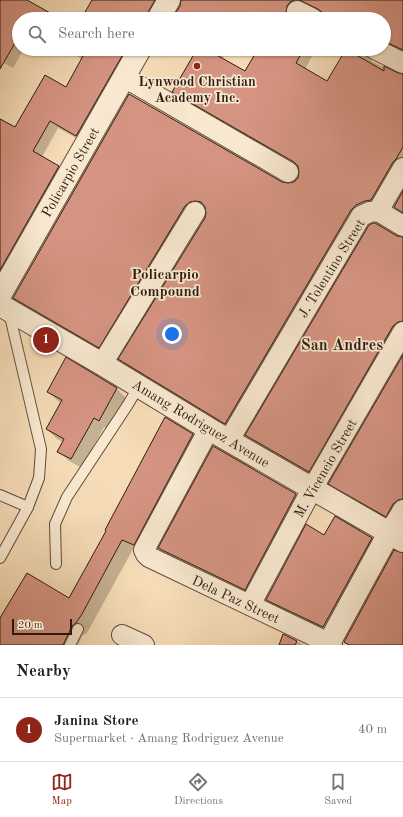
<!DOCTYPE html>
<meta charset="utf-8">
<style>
:root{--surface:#fff;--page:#f6f6f6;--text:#202124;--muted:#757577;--line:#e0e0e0;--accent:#8f2418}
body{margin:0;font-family:"Old Standard TT",serif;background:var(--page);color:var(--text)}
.scale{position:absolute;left:12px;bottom:10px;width:60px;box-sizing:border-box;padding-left:4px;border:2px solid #2e1c12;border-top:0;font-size:11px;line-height:14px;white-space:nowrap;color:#2e1c12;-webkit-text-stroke:3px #f8e8d0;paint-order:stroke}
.you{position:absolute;left:172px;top:334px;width:14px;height:14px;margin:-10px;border:3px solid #fff;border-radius:50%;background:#1a73e8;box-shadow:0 0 0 6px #1a73e833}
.badge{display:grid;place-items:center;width:26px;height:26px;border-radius:50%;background:var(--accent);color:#fff;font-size:13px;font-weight:700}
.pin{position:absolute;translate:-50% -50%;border:2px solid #fff;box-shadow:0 1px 4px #0006}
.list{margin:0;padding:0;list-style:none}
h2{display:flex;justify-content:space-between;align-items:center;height:52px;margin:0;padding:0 16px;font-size:17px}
h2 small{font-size:13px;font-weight:400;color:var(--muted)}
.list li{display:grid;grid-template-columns:26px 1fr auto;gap:12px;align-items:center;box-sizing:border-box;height:64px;padding:0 16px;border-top:1px solid var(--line)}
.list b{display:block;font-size:15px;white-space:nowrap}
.list p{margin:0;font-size:13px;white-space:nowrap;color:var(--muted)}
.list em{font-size:13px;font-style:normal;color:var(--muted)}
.icon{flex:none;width:22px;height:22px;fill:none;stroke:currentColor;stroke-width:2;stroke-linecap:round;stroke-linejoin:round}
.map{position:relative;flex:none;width:403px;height:645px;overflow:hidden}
.search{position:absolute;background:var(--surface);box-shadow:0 1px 3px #0004;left:12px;right:12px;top:12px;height:44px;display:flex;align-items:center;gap:10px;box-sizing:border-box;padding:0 14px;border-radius:22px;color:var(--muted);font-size:15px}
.sheet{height:116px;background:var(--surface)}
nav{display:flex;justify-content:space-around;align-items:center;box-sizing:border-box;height:56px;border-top:1px solid var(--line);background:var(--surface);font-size:11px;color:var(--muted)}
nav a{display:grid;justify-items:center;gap:2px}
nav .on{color:var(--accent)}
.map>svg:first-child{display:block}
</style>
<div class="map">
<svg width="403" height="645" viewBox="0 0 403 645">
<rect width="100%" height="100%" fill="#f5dcb7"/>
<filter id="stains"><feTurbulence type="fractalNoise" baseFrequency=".005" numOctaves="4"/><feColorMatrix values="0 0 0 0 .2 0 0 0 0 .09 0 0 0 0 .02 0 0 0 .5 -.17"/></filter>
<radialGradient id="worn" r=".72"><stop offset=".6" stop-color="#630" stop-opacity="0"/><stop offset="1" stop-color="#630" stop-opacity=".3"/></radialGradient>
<g fill="#0003">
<polygon points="0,0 25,0 59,19 19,19 19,49 24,49 13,68 0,61"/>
<polygon points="93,0 168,0 156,19 83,19"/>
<polygon points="182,0 403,0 403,53 384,45 384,19 325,19 324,15 311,8 294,19 174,19 181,7"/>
<polygon points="64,49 139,49 85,143 58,128 42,157 58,167 67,175 0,292 0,118 16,128 66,88 82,59"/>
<polygon points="198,49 228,49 222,59 246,73 259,49 316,49 305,69 327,83 347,49 376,49 371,58 372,62 398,74 403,75 403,168 374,209 234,431 128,367 120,359 206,218 207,209 204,208 107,355 22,306 14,298 129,95 282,183 288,184 294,183 299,178 299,168 182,100 174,92"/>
<polygon points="397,237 403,238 403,332 317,479 254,443 246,435"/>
<polygon points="403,357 403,510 394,524 338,492 330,483"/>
<polygon points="66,359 117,389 127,399 109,430 104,427 82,468 69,461 59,451 63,442 57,439 47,429 61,403 58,401 48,391"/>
<polygon points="165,418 193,435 203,445 144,555 133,549 92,624 87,633 82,636 78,645 0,645 0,620 69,599 107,531"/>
<polygon points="213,447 296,495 304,503 253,598 167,556 159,548"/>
<polygon points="324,536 372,538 380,547 332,635 275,608 267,600"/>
<polygon points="284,635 304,645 280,645"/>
</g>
<g fill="#d59482" stroke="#2e1c12">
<polygon points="0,0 27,0 61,19 22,19 19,18 19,36 0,69"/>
<polygon points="92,0 155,0 144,19 81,19"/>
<polygon points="181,0 295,0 290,2 287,6 286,12 287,17 289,19 172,19 180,6"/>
<polygon points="299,0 403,0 403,50 384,41 384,19 324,19 323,13 318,9"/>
<polygon points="74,49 126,49 76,136 50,121 33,151 59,166 0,270 0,119 15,127 45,75 66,87 84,54"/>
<polygon points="197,49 216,49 213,53 245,71 258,49 304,49 296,63 327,81 346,49 384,71 384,66 398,73 403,74 403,147 396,159 393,162 371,200 365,201 356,205 351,210 225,424 118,359 205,218 206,213 205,207 201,202 195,201 190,202 185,206 99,348 13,298 129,94 282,182 288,183 294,182 298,178 299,172 298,166 294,162 172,92"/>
<polygon points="403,191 403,213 394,207"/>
<polygon points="373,223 375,223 397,236 403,237 403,321 398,322 393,326 309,472 245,435 369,225"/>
<polygon points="403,355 403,499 398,500 393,504 386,517 328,484"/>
<polygon points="66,357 117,388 99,421 94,418 71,459 57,452 64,439 46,429 62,400 47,392"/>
<polygon points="165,417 193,434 134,545 122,540 82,614 76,623 72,626 63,645 0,645 0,618 27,573 69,598 106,531 105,530"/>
<polygon points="213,446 296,494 245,590 158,548"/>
<polygon points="335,516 372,538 323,627 266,600 306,524 324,535"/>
<polygon points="394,550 403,553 403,645 349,645 344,642"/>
<polygon points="283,634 297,641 295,645 279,645"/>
</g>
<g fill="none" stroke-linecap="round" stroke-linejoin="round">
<defs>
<g id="service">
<polyline points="0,495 28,507"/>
<polyline points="0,558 28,507 39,478 41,449 9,312"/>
<polyline points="56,564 55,524 67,497 127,406 139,386"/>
<polyline points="70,645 78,629"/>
</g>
<g id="minor">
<polyline points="297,11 313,19"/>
<polyline points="375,49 403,63"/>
<polyline points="124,77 288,172"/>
<polyline points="378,211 403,226"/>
<polyline points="102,364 195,212"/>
<polyline points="209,429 144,550 146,554 149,557 329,643"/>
<polyline points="229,440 361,216 370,212 378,211 403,168"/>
<polyline points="389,533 403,510"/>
<polyline points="250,605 312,489 403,332"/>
<polyline points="122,635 144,645"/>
</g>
<g id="tertiary">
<polyline points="158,19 169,0"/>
<polyline points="0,295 140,49"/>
<polyline points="0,305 102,364 209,429 403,541"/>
<polyline points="331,645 329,643 389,533"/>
</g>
</defs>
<use href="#service" stroke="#604c3b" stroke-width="12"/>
<use href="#minor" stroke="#604c3b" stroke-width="22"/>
<use href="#tertiary" stroke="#604c3b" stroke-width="24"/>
<use href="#service" stroke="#f8e8d0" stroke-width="10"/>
<use href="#minor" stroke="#f8e8d0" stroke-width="20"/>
<use href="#tertiary" stroke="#f8e8d0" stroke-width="22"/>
</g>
<circle fill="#8f2418" stroke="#f8e8d0" stroke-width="1.5" cx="197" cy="66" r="4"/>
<g text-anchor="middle" stroke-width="3.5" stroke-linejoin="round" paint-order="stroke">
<g font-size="14" font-weight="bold" fill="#2e1c12" stroke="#f8e8d0">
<text x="197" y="86">Lynwood Christian<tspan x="197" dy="16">Academy Inc.</tspan></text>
</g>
<g font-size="14" fill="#2e1c12" stroke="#f8e8d0">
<text transform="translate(70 172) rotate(-60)" y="5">Policarpio Street</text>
<text transform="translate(331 268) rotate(-58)" y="5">J. Tolentino Street</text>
<text transform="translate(201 423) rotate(31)" y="5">Amang Rodriguez Avenue</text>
<text transform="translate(325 468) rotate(-60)" y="5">M. Vicencio Street</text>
<text transform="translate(236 599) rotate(25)" y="5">Dela Paz Street</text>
</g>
<g font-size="15" font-weight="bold" fill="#2e1c12" stroke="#f8e8d0">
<text x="165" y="279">Policarpio<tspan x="165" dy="17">Compound</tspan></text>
</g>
<g font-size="16" font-weight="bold" fill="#2e1c12" stroke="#f8e8d0">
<text x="342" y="350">San Andres</text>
</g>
</g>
<rect width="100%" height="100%" filter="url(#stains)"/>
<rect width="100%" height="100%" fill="url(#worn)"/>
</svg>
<div class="scale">20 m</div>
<div class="you"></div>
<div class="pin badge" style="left:46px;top:340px">1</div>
<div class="search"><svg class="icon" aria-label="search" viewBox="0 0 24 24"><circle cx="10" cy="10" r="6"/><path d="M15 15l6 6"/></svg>Search here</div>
</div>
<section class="sheet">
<h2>Nearby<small></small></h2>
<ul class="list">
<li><span class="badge">1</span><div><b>Janina Store</b><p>Supermarket · Amang Rodriguez Avenue</p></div><em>40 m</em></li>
</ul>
</section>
<nav>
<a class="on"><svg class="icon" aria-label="map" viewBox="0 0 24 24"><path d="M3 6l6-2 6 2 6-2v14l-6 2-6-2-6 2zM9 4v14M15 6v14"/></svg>Map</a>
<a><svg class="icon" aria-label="directions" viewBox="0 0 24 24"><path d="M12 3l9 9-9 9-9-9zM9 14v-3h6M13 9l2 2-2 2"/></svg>Directions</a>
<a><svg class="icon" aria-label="saved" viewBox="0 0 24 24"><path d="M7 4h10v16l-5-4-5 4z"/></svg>Saved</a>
</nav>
